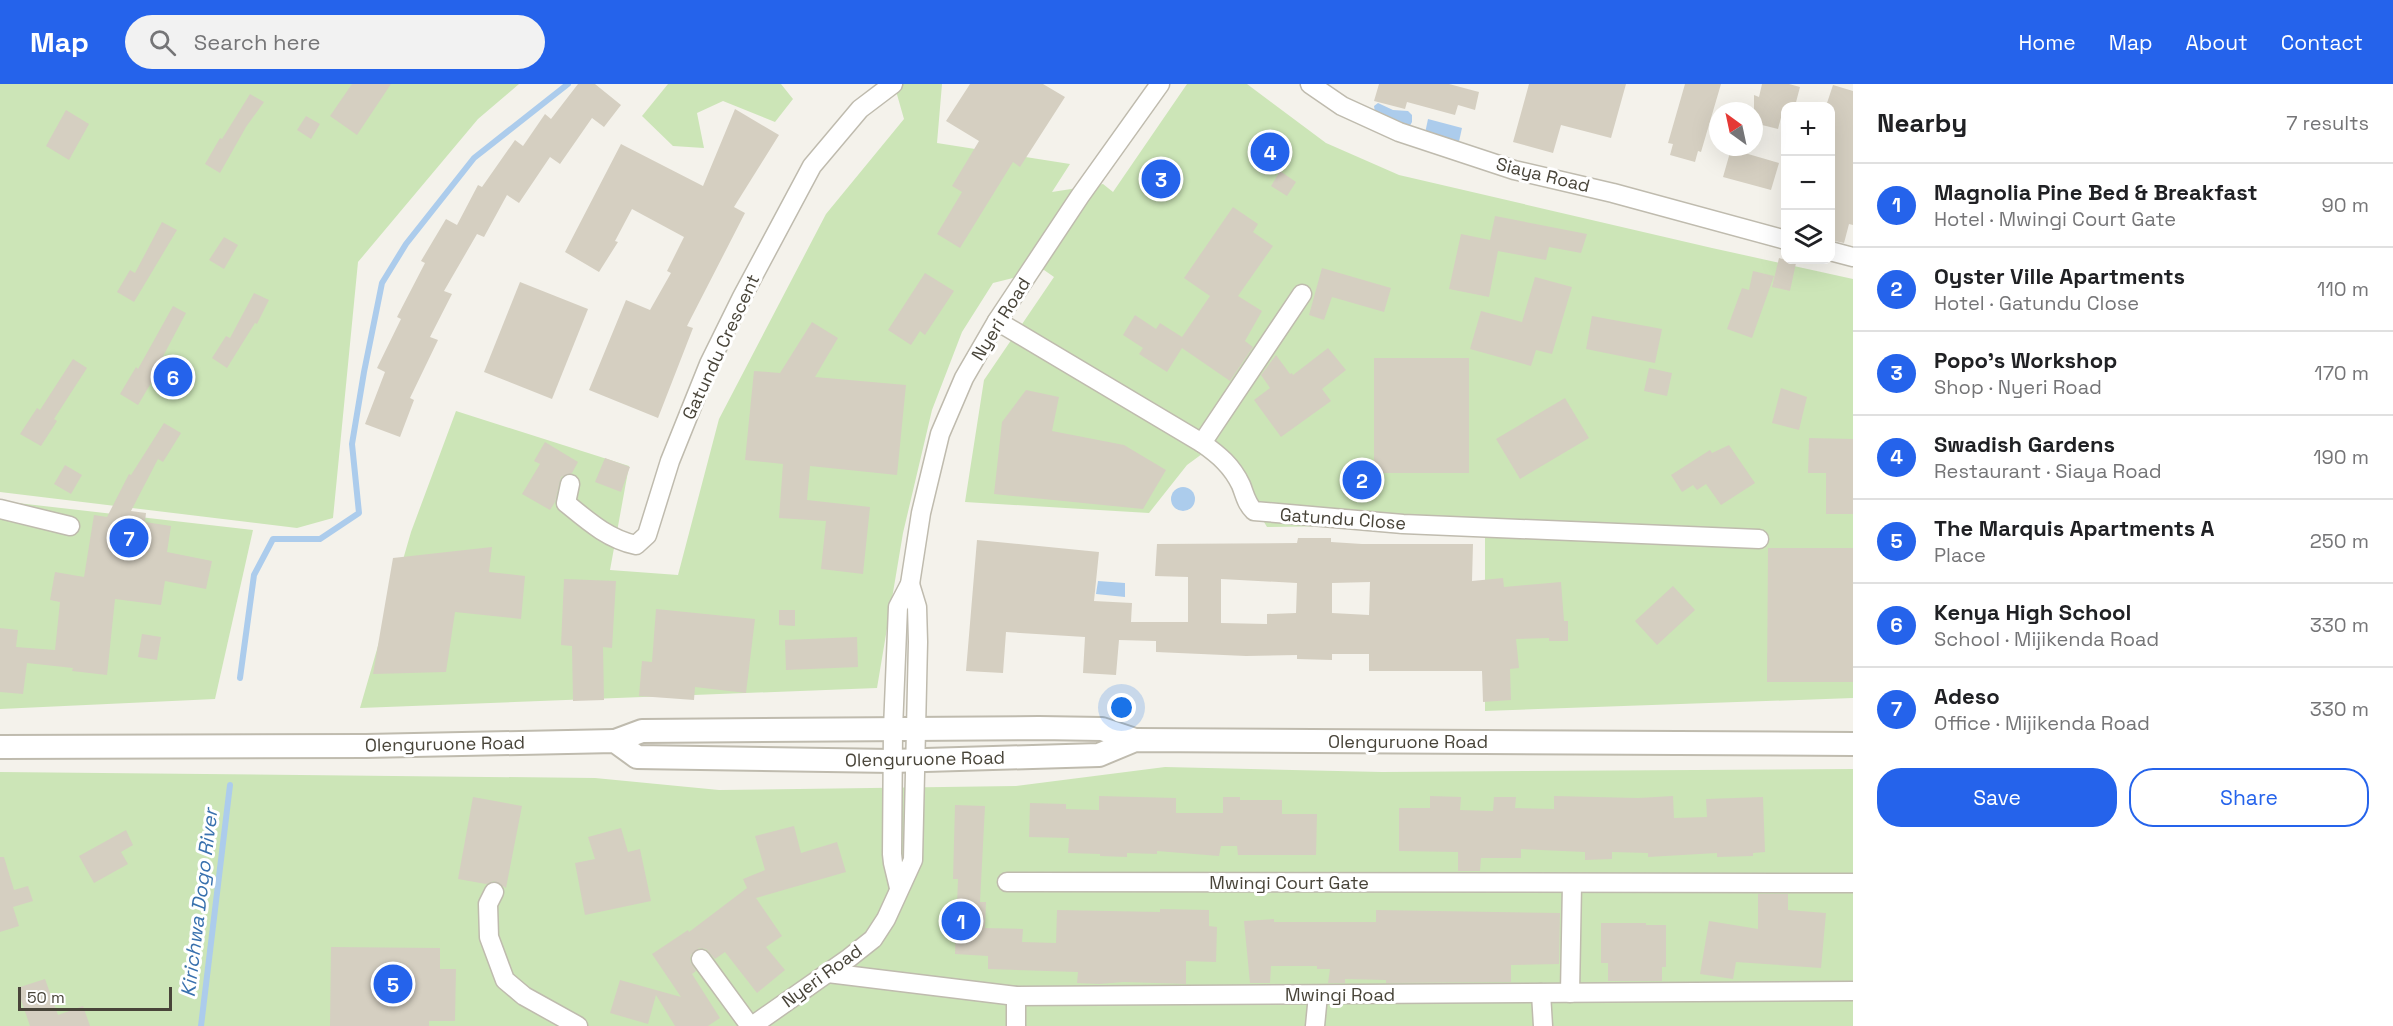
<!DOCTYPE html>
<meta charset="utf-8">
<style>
:root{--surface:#fff;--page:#f2f2f2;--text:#202124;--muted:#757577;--line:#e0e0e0;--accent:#2563eb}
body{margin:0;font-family:"Space Grotesk",sans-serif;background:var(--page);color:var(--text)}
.controls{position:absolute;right:18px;top:18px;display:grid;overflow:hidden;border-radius:12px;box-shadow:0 6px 24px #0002}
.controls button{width:54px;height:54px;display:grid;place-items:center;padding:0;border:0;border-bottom:2px solid var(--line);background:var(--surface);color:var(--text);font:30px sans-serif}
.compass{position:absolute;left:1709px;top:18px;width:54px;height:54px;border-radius:50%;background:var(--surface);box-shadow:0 6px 24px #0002;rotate:327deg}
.scale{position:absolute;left:18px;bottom:15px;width:154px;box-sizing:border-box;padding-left:6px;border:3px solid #484439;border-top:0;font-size:16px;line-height:21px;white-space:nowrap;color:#484439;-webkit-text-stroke:4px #fff;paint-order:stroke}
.you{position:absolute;left:1122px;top:624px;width:21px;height:21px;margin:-15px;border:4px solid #fff;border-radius:50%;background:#1a73e8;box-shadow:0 0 0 9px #1a73e833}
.badge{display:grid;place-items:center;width:39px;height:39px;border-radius:50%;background:var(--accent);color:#fff;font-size:20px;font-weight:700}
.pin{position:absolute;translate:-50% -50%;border:3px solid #fff;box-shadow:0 2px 6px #0006}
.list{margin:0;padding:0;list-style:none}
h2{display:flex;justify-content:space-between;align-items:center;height:78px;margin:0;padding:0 24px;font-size:26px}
h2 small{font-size:20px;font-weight:400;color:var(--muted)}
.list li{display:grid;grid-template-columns:39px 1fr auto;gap:18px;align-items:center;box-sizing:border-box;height:84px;padding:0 24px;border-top:2px solid var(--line)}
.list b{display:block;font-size:22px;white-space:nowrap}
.list p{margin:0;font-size:20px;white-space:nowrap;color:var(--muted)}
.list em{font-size:20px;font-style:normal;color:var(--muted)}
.actions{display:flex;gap:12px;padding:18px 24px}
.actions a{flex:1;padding:14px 0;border:2px solid var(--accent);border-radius:24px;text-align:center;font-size:21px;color:var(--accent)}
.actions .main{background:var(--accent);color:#fff}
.icon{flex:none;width:33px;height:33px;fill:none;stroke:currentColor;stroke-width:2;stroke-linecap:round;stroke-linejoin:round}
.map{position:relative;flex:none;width:1853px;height:942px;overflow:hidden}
header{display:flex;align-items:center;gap:36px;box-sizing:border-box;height:84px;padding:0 30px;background:var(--accent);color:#fff}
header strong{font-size:28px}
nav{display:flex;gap:33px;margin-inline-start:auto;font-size:21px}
.search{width:420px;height:54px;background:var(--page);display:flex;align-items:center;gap:15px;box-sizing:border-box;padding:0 21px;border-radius:33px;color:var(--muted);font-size:22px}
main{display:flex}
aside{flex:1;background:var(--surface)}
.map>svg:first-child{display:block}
</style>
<header>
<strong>Map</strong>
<div class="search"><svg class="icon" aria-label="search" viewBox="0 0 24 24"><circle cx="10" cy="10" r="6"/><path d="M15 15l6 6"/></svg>Search here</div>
<nav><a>Home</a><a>Map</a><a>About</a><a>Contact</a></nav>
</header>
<main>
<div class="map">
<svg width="1853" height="942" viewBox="0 0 1853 942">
<rect width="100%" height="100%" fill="#f4f2eb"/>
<g fill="#cce5b7">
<polygon points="0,0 519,0 478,35 358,178 333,434 297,444 0,408"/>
<polygon points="668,0 781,0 793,15 775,38 723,17 697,29 704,64 673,62 642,32"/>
<polygon points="894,0 942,0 937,59 1070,80 1052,108 1103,100 1113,108 1187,0 1247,0 1326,59 1399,91 1712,164 1853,195 1853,614 1485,627 1485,440 1267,443 1217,359 1187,381 1149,429 965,418 984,296 1054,193 1044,186 993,199 962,248 932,326 903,449 877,604 360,624 411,448 456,327 629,382 610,486 678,491 719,335 826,130 904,35"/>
<polygon points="0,417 253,446 215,615 0,625"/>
<polygon points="1165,683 1382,688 1853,685 1853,942 0,942 0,688 595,694 719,706 1016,702"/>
</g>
<g fill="#acccec">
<polygon points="1378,19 1393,26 1408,27 1412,31 1412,38 1408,45 1375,28 1374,22"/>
<polygon points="1428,35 1462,44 1458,62 1424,54"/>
<circle cx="1183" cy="415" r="12"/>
<polygon points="1098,497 1125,499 1125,513 1096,510"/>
</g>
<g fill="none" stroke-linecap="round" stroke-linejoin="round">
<g stroke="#acccec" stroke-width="6">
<polyline points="240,594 254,491 273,455 320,455 359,429 352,360 364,288 382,199 406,160 474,74 568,0"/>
<polyline points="201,942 230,701"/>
</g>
</g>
<g fill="#d5cfc1" fill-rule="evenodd">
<polygon points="352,0 391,0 357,51 330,32"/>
<polygon points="578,0 595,0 621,21 604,43 592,34 560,80 550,73 519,119 507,111 484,153 477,150 444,207 452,210 430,253 438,256 410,314 414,316 400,353 365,340 385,288 377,284 401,235 397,233 425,179 421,177 446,135 457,141 478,101 482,103 515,56 523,62 545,30 551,35"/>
<polygon points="970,0 1043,0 1065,13 1020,83 1013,78 960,164 937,150 962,108 952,102 979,57 946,37"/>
<polygon points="1379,0 1449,0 1479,8 1475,26 1458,21 1455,31 1407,18 1405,25 1374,17"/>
<polygon points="1529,0 1626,0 1611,54 1561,41 1553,69 1513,58"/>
<polygon points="1685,0 1721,0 1701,68 1698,67 1695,78 1670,71 1673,60 1668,59"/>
<polygon points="1762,0 1789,0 1800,3 1795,22 1784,22 1778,45 1754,39 1754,11 1759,13"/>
<polygon points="1833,1 1853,7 1853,141 1849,140 1844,159 1830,156 1830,22 1826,22"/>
<polygon points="250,10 264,18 246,43 220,89 205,80 220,54 222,55"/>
<polygon points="735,25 779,51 734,123 745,129 687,242 693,244 658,334 589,306 626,216 650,226 671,189 667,187 684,153 632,125 615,157 618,158 599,188 565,168 621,60 703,102"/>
<polygon points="66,26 89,40 69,76 46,62"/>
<polygon points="306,32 320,40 311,55 297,46"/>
<polygon points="1731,65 1779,79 1771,106 1723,93"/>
<polygon points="1280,87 1296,98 1287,112 1271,102"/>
<polygon points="1233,123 1258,140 1253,148 1273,162 1238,212 1262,227 1245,257 1253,263 1230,297 1182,264 1167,288 1139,270 1143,264 1123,251 1135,231 1156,245 1160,239 1182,253 1210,212 1184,194"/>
<polygon points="1495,132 1587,150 1581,169 1549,163 1546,176 1498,167 1489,213 1449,205 1461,150 1490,156"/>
<polygon points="162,138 177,146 134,218 117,208 130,186 135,189"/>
<polygon points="224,153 238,161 224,185 209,176"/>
<polygon points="1779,174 1796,179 1790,207 1772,203"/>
<polygon points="1322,184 1391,204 1384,228 1332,213 1324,236 1309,231"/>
<polygon points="1753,187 1774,192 1752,254 1727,245 1742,204 1749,206"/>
<polygon points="925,189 954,207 925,251 920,247 911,261 888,246"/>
<polygon points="1535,193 1572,203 1552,270 1536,266 1531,282 1470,265 1481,227 1522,238"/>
<polygon points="520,198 588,225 552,315 484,288"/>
<polygon points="254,209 269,216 257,240 255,239 227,284 212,274 226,252 230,254"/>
<polygon points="173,222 186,229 152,293 154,294 138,321 120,310 136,283 138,285"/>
<polygon points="1592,232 1662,245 1655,279 1586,265"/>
<polygon points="812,238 838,254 815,293 906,301 897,391 810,382 807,416 870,423 863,490 821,485 826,437 779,434 783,380 745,376 754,287 780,289"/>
<polygon points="1328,264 1346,286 1322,305 1331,317 1281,353 1254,316 1270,304 1261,291 1276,271 1290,290 1292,289 1293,291"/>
<rect x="1374" y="274" width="95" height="115"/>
<polygon points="73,275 87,284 54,335 57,337 41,362 20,350 37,324 40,326"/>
<polygon points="1649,284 1672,289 1667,312 1644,307"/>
<polygon points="1781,304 1807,313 1799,346 1772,339"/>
<polygon points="1026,306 1059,313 1052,347 1124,361 1166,386 1143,425 994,410 1002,338"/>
<polygon points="1565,314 1589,354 1520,395 1496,355"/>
<polygon points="164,339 181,349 163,378 158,375 131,427 146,429 145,438 171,442 167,468 212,477 206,505 165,497 161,521 115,515 107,591 72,587 73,584 27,579 23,610 0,608 0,544 18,546 16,563 55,566 60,518 50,516 55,488 84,493 94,431 107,433 129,390 131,391"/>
<polygon points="1809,354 1853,355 1853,430 1826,430 1826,389 1808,389"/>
<polygon points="545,358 578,378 572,389 561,393 555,418 550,426 522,410 540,380 534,377"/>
<polygon points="1729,361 1755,399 1721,421 1706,400 1697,406 1693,401 1682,408 1671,391 1710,366 1712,369"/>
<polygon points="605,374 630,383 621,408 595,398"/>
<polygon points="65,381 82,391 71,410 54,400"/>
<path d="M1298,454H1331V458L1362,460H1473L1472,497L1503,494L1504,503L1561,498L1564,537H1568V557H1549V554L1516,555L1519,584L1510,585L1511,616L1483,618L1482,587H1369V570H1332V576L1297,575V571L1246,572L1156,568V557L1119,556L1116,591L1083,589L1085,553L1006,548L1003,589L966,587L977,456L1099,468L1094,517L1132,519L1131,538H1188V493L1155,492L1157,460L1297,459ZM1221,495L1297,499L1296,529L1267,530V540L1221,539ZM1370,498L1369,531L1332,529V499Z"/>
<polygon points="492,463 489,488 525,492 521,535 455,528 446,588 373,590 393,474"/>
<polygon points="1768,464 1853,464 1853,598 1767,598"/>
<polygon points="564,495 616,497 612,564 603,563 604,616 573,617 572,562 561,561"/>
<polygon points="1673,502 1695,526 1657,561 1635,537"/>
<polygon points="656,525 755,535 746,609 695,603 694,616 639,612 642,577 652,578"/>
<polygon points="779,526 795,526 795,542 779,541"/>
<polygon points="142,550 161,553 157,576 138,573"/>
<polygon points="857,553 858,583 786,586 785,556"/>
<polygon points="1099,712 1176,714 1176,729 1223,729 1223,713 1240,713 1240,716 1282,716 1282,730 1317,730 1316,771 1238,771 1237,762 1221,762 1219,772 1157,767 1157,770 1127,769 1127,773 1100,772 1100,770 1068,769 1069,754 1029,753 1030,719 1066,720 1066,725 1099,726"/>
<polygon points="1430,712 1461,713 1460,726 1493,727 1494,713 1516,713 1515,724 1554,725 1554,712 1638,714 1673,712 1674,734 1707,733 1706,715 1763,713 1765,768 1753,769 1753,772 1717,773 1717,769 1648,773 1648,769 1612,768 1612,775 1585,776 1585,768 1521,765 1521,774 1481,774 1480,787 1458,787 1458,768 1399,767 1399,724 1430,724"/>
<polygon points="473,713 522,722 506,804 494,797 486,800 458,795"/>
<polygon points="955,721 985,722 980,818 986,818 985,844 1023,845 1022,858 1056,859 1057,826 1160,828 1160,825 1209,826 1209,842 1217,843 1216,878 1186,877 1186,900 1124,898 1099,900 1077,899 1078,888 988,885 988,872 955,870 958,795 953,795"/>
<polygon points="794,742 801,769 837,758 846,788 756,814 782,852 766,863 785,886 757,909 725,868 715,875 706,865 699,864 691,871 690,877 696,887 692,890 720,934 708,942 675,942 656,911 648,940 610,929 620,896 681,913 652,870 688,846 689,848 747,804 743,795 765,786 755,752"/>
<polygon points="621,744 628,768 640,765 651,817 585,831 575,779 595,775 588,753"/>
<polygon points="126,746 133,761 121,768 128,780 94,799 79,772"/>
<polygon points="0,773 4,773 14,806 28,802 33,817 13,823 19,842 0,848"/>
<polygon points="1758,810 1788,810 1788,826 1826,829 1821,884 1736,878 1733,895 1700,890 1709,837 1758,845"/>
<polygon points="1376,826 1560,829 1559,880 1511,881 1511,898 1386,899 1386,896 1345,895 1345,899 1328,899 1330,885 1317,885 1317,882 1271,882 1270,899 1250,899 1244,837 1274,835 1274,838 1376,838"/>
<polygon points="1601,839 1646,839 1646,841 1666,841 1666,883 1662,883 1662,897 1608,897 1608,879 1601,879"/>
<polygon points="331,863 440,864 440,885 456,885 455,937 429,937 429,942 330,942"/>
<polygon points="45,895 58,931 83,922 90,942 30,942 17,904"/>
</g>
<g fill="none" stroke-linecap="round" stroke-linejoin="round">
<defs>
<g id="minor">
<polyline points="1310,0 1342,22 1399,48 1514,86 1613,109 1786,156"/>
<polyline points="1830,167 1853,173"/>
<path d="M997,237L1202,359C1219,371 1232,382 1241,401C1245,411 1246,419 1254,427L1403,440L1759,455"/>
<polyline points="1202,359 1302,210"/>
<path d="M570,400L566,419C588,437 608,455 636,461L647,451L670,377L709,280L742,213L812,82L860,25L893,0"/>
<polyline points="0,425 70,442"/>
<polyline points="1007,798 1853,799"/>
<polyline points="899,804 893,779 892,770 893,645 898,523 910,500 921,429 940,350 964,294 997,237 1080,112 1160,0"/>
<polyline points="494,808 488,820 489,853 505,896 524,912 578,942"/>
<polyline points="701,875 750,942"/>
<polyline points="828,889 1016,912 1853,907"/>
<polyline points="1541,909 1543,942"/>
<polyline points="1570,909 1572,800"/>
<polyline points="1016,912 1016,942"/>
<polyline points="752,942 849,874 873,855 886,835 913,776 918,558 917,523 910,500"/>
<polyline points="1315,942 1318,911"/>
</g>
<g id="tertiary">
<polyline points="615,657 642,647 1039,644 1102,645 1135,656"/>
<polyline points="0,663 366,662 615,657 637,673 892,677 1099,671 1135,656 1853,660"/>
</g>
</defs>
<use href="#minor" stroke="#bfbbae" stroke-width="21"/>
<use href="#tertiary" stroke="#bfbbae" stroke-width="26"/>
<use href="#minor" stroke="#fff" stroke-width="18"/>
<use href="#tertiary" stroke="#fff" stroke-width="22"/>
</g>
<g text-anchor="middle" stroke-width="6" stroke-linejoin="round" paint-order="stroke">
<g font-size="18" fill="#484439" stroke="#fff">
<text transform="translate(1543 91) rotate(14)" y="6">Siaya Road</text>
<text transform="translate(1001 235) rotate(-58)" y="6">Nyeri Road</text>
<text transform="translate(721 263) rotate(-65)" y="6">Gatundu Crescent</text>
<text transform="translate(1343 435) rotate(4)" y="6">Gatundu Close</text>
<text x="1408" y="664">Olenguruone Road</text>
<text transform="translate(445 660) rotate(-1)" y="6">Olenguruone Road</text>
<text transform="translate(925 675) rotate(-1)" y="6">Olenguruone Road</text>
<text x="1289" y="805">Mwingi Court Gate</text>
<text transform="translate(822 892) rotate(-36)" y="6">Nyeri Road</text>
<text x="1340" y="917">Mwingi Road</text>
</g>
<g font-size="20" font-style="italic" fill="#3971ae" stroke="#fff">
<text transform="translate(199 819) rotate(-83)" y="7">Kirichwa Dogo River</text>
</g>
</g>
</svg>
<div class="controls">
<button>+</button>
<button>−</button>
<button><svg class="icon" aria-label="layers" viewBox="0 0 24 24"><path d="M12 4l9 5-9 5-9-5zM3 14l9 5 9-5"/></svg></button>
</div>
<svg class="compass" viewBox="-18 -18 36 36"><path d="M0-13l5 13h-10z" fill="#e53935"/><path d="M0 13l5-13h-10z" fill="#757577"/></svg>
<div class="scale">50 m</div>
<div class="you"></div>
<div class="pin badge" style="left:961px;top:837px">1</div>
<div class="pin badge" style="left:1362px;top:396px">2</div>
<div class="pin badge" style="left:1161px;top:95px">3</div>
<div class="pin badge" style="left:1270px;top:68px">4</div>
<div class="pin badge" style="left:393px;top:900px">5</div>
<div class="pin badge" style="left:173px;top:293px">6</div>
<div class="pin badge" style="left:129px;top:454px">7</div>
</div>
<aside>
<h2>Nearby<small>7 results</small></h2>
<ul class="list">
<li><span class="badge">1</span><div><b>Magnolia Pine Bed &amp; Breakfast</b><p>Hotel · Mwingi Court Gate</p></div><em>90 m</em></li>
<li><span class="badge">2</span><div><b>Oyster Ville Apartments</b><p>Hotel · Gatundu Close</p></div><em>110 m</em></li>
<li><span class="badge">3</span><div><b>Popo's Workshop</b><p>Shop · Nyeri Road</p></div><em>170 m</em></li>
<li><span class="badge">4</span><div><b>Swadish Gardens</b><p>Restaurant · Siaya Road</p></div><em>190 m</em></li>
<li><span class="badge">5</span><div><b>The Marquis Apartments A</b><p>Place</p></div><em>250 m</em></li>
<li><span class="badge">6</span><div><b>Kenya High School</b><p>School · Mijikenda Road</p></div><em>330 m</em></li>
<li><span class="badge">7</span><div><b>Adeso</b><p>Office · Mijikenda Road</p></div><em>330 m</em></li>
</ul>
<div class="actions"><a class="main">Save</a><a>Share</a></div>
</aside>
</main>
